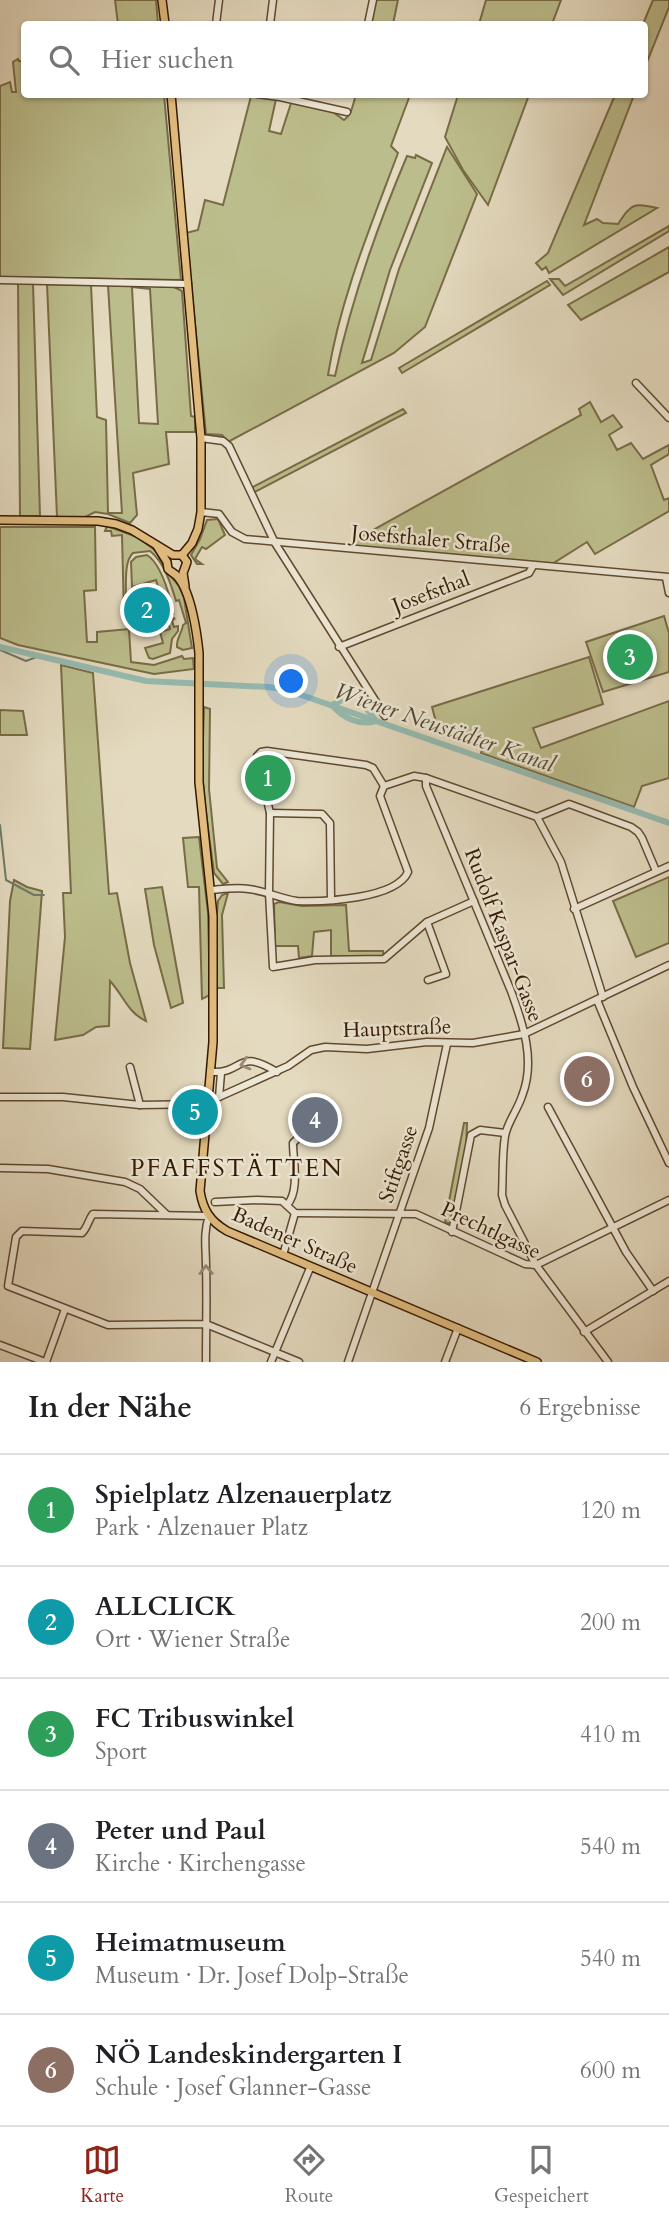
<!DOCTYPE html>
<html lang="de">
<meta charset="utf-8">
<style>
:root{--surface:#fff;--page:#f6f6f6;--text:#202124;--muted:#757577;--line:#e0e0e0;--accent:#8f2418}
body{margin:0;font-family:Cardo,serif;background:var(--page);color:var(--text)}
.you{position:absolute;left:292px;top:682px;width:24px;height:24px;margin:-18px;border:5px solid #fff;border-radius:50%;background:#1a73e8;box-shadow:0 0 0 10px #1a73e833}
.badge{display:grid;place-items:center;width:46px;height:46px;border-radius:50%;background:var(--accent);color:#fff;font-size:23px;font-weight:700}
.pin{position:absolute;translate:-50% -50%;border:4px solid #fff;box-shadow:0 2px 7px #0006}
.list{margin:0;padding:0;list-style:none}
h2{display:flex;justify-content:space-between;align-items:center;height:91px;margin:0;padding:0 28px;font-size:30px}
h2 small{font-size:23px;font-weight:400;color:var(--muted)}
.list li{display:grid;grid-template-columns:46px 1fr auto;gap:21px;align-items:center;box-sizing:border-box;height:112px;padding:0 28px;border-top:2px solid var(--line)}
.list b{display:block;font-size:26px;white-space:nowrap}
.list p{margin:0;font-size:23px;white-space:nowrap;color:var(--muted)}
.list em{font-size:23px;font-style:normal;color:var(--muted)}
.icon{flex:none;width:38px;height:38px;fill:none;stroke:currentColor;stroke-width:2;stroke-linecap:round;stroke-linejoin:round}
.map{position:relative;flex:none;width:669px;height:1362px;overflow:hidden}
.search{position:absolute;background:var(--surface);box-shadow:0 2px 5px #0004;left:21px;right:21px;top:21px;height:77px;display:flex;align-items:center;gap:18px;box-sizing:border-box;padding:0 24px;border-radius:7px;color:var(--muted);font-size:26px}
.sheet{height:763px;background:var(--surface)}
nav{display:flex;justify-content:space-around;align-items:center;box-sizing:border-box;height:98px;border-top:2px solid var(--line);background:var(--surface);font-size:19px;color:var(--muted)}
nav a{display:grid;justify-items:center;gap:4px}
nav .on{color:var(--accent)}
.map>svg:first-child{display:block}
</style>
<div class="map">
<svg width="669" height="1362" viewBox="0 0 669 1362">
<rect width="100%" height="100%" fill="#e4dabf"/>
<filter id="stains"><feTurbulence type="fractalNoise" baseFrequency=".00286" numOctaves="4"/><feColorMatrix values="0 0 0 0 .2 0 0 0 0 .09 0 0 0 0 .02 0 0 0 .5 -.17"/></filter>
<radialGradient id="worn" r=".72"><stop offset=".6" stop-color="#630" stop-opacity="0"/><stop offset="1" stop-color="#630" stop-opacity=".3"/></radialGradient>
<g fill="#bcbd8c" stroke="#786b46" stroke-width="2" fill-rule="evenodd">
<polygon points="115,0 156,0 158,24 118,24"/>
<polygon points="375,0 398,0 393,24 370,24"/>
<polygon points="486,0 561,0 552,24 479,24"/>
<polygon points="653,0 669,0 669,7 645,67 643,24"/>
<polygon points="18,59 19,61 24,61 24,94 164,95 181,280 0,277 0,86 10,82 12,92 16,92 13,62"/>
<path d="M356,95H410L391,146L398,153C371,225 340,299 328,375L335,376C351,300 377,227 407,156L415,158L416,155L432,163L390,270L362,363L371,360L399,269L447,147L477,194L425,327L394,353L228,442L222,435L206,434L186,233L198,230L205,200L223,205L251,96L276,99L269,131L281,134L292,100L319,102L344,120C352,115 353,103 356,95Z"/>
<polygon points="458,95 529,95 488,205 463,170 445,137"/>
<path d="M615,95H634L584,225L597,219L603,223L618,224C632,203 633,203 657,208L549,273L546,267L542,270L536,263L548,253Z"/>
<polygon points="669,226 669,231 563,295 550,279 559,279 565,286"/>
<polygon points="669,247 669,272 581,320 568,305"/>
<polygon points="547,281 550,285 402,373 399,368"/>
<polygon points="18,283 33,284 40,516 20,516"/>
<path d="M47,284L91,285L97,417L106,420L108,513H122L108,285L172,286L182,291L191,416L195,417V432H166L169,464L133,473L137,515L130,523L108,514L95,512L85,517H57ZM132,287L150,289L158,424L139,423Z"/>
<polygon points="590,402 601,422 613,415 622,427 609,435 617,450 631,443 643,459 669,445 669,454 651,465 664,500 669,498 669,511 595,554 587,542 552,564 344,546 581,415 579,409"/>
<polygon points="403,409 406,413 253,493 251,488"/>
<polygon points="218,519 225,535 206,549 202,547 195,559 202,564 197,564 191,555 200,539 207,520"/>
<path d="M107,526L137,537L156,551L167,572L179,586L184,598L192,648L183,650L177,647C176,639 182,633 183,625L186,623L179,600L176,601C171,584 164,562 150,551L133,553C121,564 129,598 124,616L122,535L112,536L111,531H105Z"/>
<polygon points="0,527 95,527 96,590 84,591 87,642 97,642 97,632 129,629 131,662 154,665 182,656 184,659 193,658 194,669 154,674 18,645 0,638"/>
<path d="M147,555C160,563 167,587 171,602L167,604L169,613L174,614L167,616L156,580L132,587L131,562L136,557Z"/>
<polygon points="664,616 669,633 669,672 603,692 586,642"/>
<polygon points="175,618 172,621 174,627 178,626 178,631 172,639 170,653 153,659 149,658 145,648 163,643 160,632 170,629 168,621"/>
<polygon points="589,657 603,704 533,728 541,748 669,701 669,778 642,786 634,807 481,753 484,744 437,726 432,707"/>
<path d="M61,665L93,673L109,894L117,893L130,963L146,1021C127,1012 124,996 110,981L109,1026L96,1027L83,1035L55,1040L65,937L63,893H71Z"/>
<polygon points="204,707 210,709 209,789 217,868 228,882 223,884 214,873 205,806 202,771"/>
<polygon points="0,710 23,711 27,735 0,735"/>
<polygon points="199,837 208,913 210,995 202,999 199,887 188,887 183,838"/>
<polygon points="669,877 669,943 636,957 613,901"/>
<polygon points="14,880 27,887 42,891 30,1049 3,1048 10,901"/>
<polygon points="162,887 183,1003 171,1008 154,945 145,889"/>
<polygon points="228,893 222,915 224,988 217,988 215,938 218,901 222,895"/>
<polygon points="279,902 302,906 346,905 349,951 383,951 384,957 331,956 331,930 314,932 312,956 299,958 298,946 275,946 274,904"/>
<polygon points="464,1123 467,1123 466,1152 451,1224 445,1222"/>
</g>
<g fill="none" stroke-linecap="round" stroke-linejoin="round">
<g stroke="#6e7a6a" stroke-width="2">
<polyline points="0,650 26,661 39,656"/>
<polyline points="0,825 6,880 34,895 44,895"/>
</g>
<g stroke="#95bbb1" stroke-width="6">
<polyline points="0,647 146,681 268,687 287,690 669,823"/>
<path d="M340,701L332,705C343,718 359,726 376,721L367,709"/>
</g>
<defs>
<g id="minor">
<polyline points="216,24 219,0"/>
<polyline points="270,24 273,0"/>
<polyline points="368,24 373,0"/>
<polyline points="257,94 280,97 347,112"/>
<polyline points="0,280 188,284"/>
<polyline points="636,383 669,418"/>
<polyline points="201,438 223,441 229,446 275,543 385,716"/>
<polyline points="201,512 219,514 232,532 245,539 669,577"/>
<polyline points="666,578 669,593"/>
<polyline points="339,647 529,573 533,566"/>
<path d="M426,778V786L511,991C523,1024 536,1061 522,1096C518,1109 507,1123 505,1136C502,1155 503,1176 502,1195L505,1205L536,1265L608,1362"/>
<polyline points="384,786 373,768 366,765 267,751 261,752 257,756 270,813 269,893 273,967 315,960 384,959 427,922 474,901"/>
<polyline points="270,813 322,814 330,823 331,900"/>
<polyline points="537,817 561,862 603,997"/>
<path d="M211,890C224,889 237,887 249,889C266,891 281,899 297,901C324,902 396,899 408,872L380,796L384,786L414,776L426,778L537,817L569,804L631,827L638,832L642,838L656,871"/>
<polyline points="574,909 669,866"/>
<polyline points="427,922 446,974 428,980"/>
<polyline points="597,1000 633,1087 669,1163"/>
<polyline points="130,1067 140,1105"/>
<path d="M211,1072C245,1074 236,1047 277,1072"/>
<polyline points="0,1097 63,1097 140,1105 206,1104"/>
<polyline points="219,1097 221,1073"/>
<polyline points="207,1098 219,1097 288,1066 311,1050 325,1047 367,1049 427,1042 473,1043 524,1034 669,965"/>
<polyline points="548,1107 626,1252 653,1291"/>
<polyline points="0,1168 48,1169 125,1182 140,1189 167,1215"/>
<polyline points="215,1202 257,1200 282,1201 295,1213 416,1214 525,1264 536,1265"/>
<path d="M287,1205C300,1191 293,1161 293,1143L307,1129L314,1135L319,1134L323,1122"/>
<polyline points="452,1232 471,1135 480,1130 505,1133"/>
<polyline points="283,1255 295,1213"/>
<polyline points="536,1265 669,1200"/>
<polyline points="584,1332 669,1281"/>
<polyline points="0,1345 45,1362"/>
<polyline points="46,1362 65,1309"/>
<path d="M206,1362C206,1330 207,1298 206,1266C206,1249 203,1233 209,1216L93,1214C88,1220 88,1227 82,1233L22,1231L16,1237L8,1286L108,1325L206,1324L299,1362"/>
<polyline points="271,1362 310,1268"/>
<polyline points="348,1362 429,1128 447,1044"/>
<polyline points="445,1362 458,1328"/>
</g>
<g id="major">
<polyline points="162,0 165,24"/>
<polyline points="171,94 201,438 201,512 198,529 192,543 182,555"/>
<polyline points="0,520 98,521 116,524 132,530 173,555 182,555"/>
<path d="M157,546L167,562L168,569C171,572 174,573 177,576C191,591 197,633 199,653V782L213,916V1042L200,1191C203,1210 210,1221 227,1231L537,1362"/>
<polyline points="182,555 187,562 183,573 185,586"/>
</g>
</defs>
<use href="#minor" stroke="#604930" stroke-width="9"/>
<use href="#major" stroke="#341900" stroke-width="10"/>
<use href="#minor" stroke="#ede7d5" stroke-width="6"/>
<use href="#major" stroke="#e2bd80" stroke-width="7"/>
</g>
<defs><path id="oneway-chevron" d="M-2-3.5L2.5 0L-2 3.5" fill="none" stroke-width="1.6" stroke-linecap="round" stroke-linejoin="round" transform="scale(1.75)"/></defs>
<g stroke="#9a8a75">
<use href="#oneway-chevron" transform="translate(245 1064) rotate(165)"/>
<use href="#oneway-chevron" transform="translate(206 1270) rotate(-91)"/>
</g>
<g text-anchor="middle" stroke-width="5" stroke-linejoin="round" paint-order="stroke">
<g font-size="21" fill="#341900" stroke="#ede7d5">
<text transform="translate(431 539) rotate(5)" y="7">Josefsthaler Straße</text>
<text transform="translate(431 592) rotate(-21)" y="7">Josefsthal</text>
<text transform="translate(504 935) rotate(69)" y="7">Rudolf Kaspar-Gasse</text>
<text transform="translate(397 1028) rotate(-2)" y="7">Hauptstraße</text>
<text transform="translate(398 1164) rotate(-71)" y="7">Stiftgasse</text>
<text transform="translate(491 1230) rotate(25)" y="7">Prechtlgasse</text>
<text transform="translate(295 1240) rotate(24)" y="7">Badener Straße</text>
</g>
<g font-size="23" font-style="italic" fill="#514a35" stroke="#ede7d5">
<text transform="translate(445 727) rotate(19)" y="8">Wiener Neustädter Kanal</text>
</g>
<g font-size="24" letter-spacing="2" fill="#341900" stroke="#ede7d5">
<text x="237" y="1176">PFAFFSTÄTTEN</text>
</g>
</g>
<rect width="100%" height="100%" filter="url(#stains)"/>
<rect width="100%" height="100%" fill="url(#worn)"/>
</svg>
<div class="you"></div>
<div class="pin badge" style="left:268px;top:778px;background:#2e9e5b">1</div>
<div class="pin badge" style="left:147px;top:610px;background:#0f9aa8">2</div>
<div class="pin badge" style="left:630px;top:657px;background:#2e9e5b">3</div>
<div class="pin badge" style="left:315px;top:1120px;background:#6b7280">4</div>
<div class="pin badge" style="left:195px;top:1112px;background:#0f9aa8">5</div>
<div class="pin badge" style="left:587px;top:1079px;background:#8d6e63">6</div>
<div class="search"><svg class="icon" aria-label="search" viewBox="0 0 24 24"><circle cx="10" cy="10" r="6"/><path d="M15 15l6 6"/></svg>Hier suchen</div>
</div>
<section class="sheet">
<h2>In der Nähe<small>6 Ergebnisse</small></h2>
<ul class="list">
<li><span class="badge" style="background:#2e9e5b">1</span><div><b>Spielplatz Alzenauerplatz</b><p>Park · Alzenauer Platz</p></div><em>120 m</em></li>
<li><span class="badge" style="background:#0f9aa8">2</span><div><b>ALLCLICK</b><p>Ort · Wiener Straße</p></div><em>200 m</em></li>
<li><span class="badge" style="background:#2e9e5b">3</span><div><b>FC Tribuswinkel</b><p>Sport</p></div><em>410 m</em></li>
<li><span class="badge" style="background:#6b7280">4</span><div><b>Peter und Paul</b><p>Kirche · Kirchengasse</p></div><em>540 m</em></li>
<li><span class="badge" style="background:#0f9aa8">5</span><div><b>Heimatmuseum</b><p>Museum · Dr. Josef Dolp-Straße</p></div><em>540 m</em></li>
<li><span class="badge" style="background:#8d6e63">6</span><div><b>NÖ Landeskindergarten I</b><p>Schule · Josef Glanner-Gasse</p></div><em>600 m</em></li>
</ul>
</section>
<nav>
<a class="on"><svg class="icon" aria-label="map" viewBox="0 0 24 24"><path d="M3 6l6-2 6 2 6-2v14l-6 2-6-2-6 2zM9 4v14M15 6v14"/></svg>Karte</a>
<a><svg class="icon" aria-label="directions" viewBox="0 0 24 24"><path d="M12 3l9 9-9 9-9-9zM9 14v-3h6M13 9l2 2-2 2"/></svg>Route</a>
<a><svg class="icon" aria-label="saved" viewBox="0 0 24 24"><path d="M7 4h10v16l-5-4-5 4z"/></svg>Gespeichert</a>
</nav>
